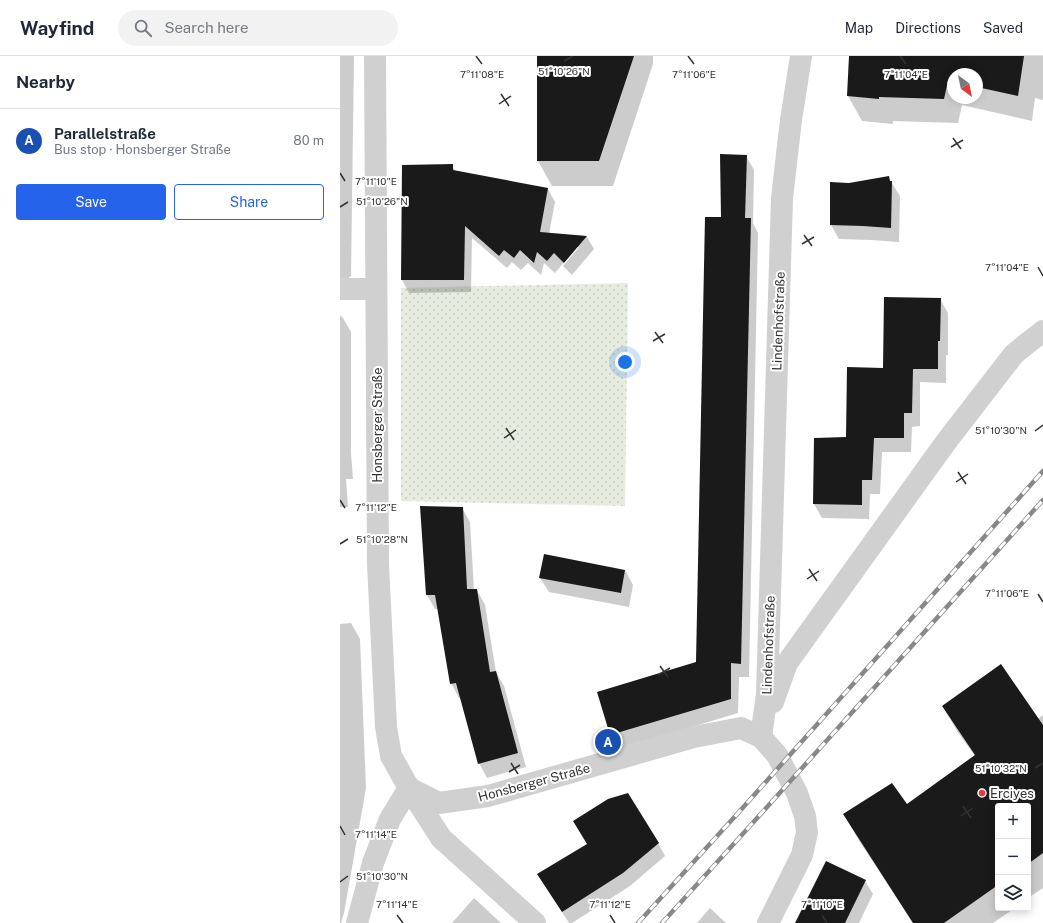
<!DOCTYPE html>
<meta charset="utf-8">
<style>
:root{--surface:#fff;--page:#f2f2f3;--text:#1f2937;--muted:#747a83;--line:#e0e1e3;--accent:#2563eb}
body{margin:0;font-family:"Public Sans",sans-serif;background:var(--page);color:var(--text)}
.controls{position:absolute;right:12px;bottom:12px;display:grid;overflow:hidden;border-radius:4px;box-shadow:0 2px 10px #0003}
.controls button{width:36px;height:36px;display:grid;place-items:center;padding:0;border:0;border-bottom:1px solid var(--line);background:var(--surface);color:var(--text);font:20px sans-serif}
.compass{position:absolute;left:607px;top:12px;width:36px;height:36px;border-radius:50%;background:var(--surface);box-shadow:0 2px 10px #0003;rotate:147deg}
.you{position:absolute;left:285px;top:306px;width:14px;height:14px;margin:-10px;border:3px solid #fff;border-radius:50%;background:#1a73e8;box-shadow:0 0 0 6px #1a73e833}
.badge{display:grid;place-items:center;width:26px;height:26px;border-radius:50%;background:var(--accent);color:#fff;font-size:13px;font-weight:700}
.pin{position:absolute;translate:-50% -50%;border:2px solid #fff;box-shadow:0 1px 4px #0006}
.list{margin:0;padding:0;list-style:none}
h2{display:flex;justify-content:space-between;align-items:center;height:52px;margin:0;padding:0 16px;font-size:17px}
h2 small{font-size:13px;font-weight:400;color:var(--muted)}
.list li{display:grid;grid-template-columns:26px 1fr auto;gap:12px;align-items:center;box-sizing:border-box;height:64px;padding:0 16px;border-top:1px solid var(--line)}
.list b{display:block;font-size:15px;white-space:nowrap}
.list p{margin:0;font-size:13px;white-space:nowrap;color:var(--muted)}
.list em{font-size:13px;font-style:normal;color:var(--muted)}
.actions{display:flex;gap:8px;padding:12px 16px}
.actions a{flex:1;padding:9px 0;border:1px solid var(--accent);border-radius:4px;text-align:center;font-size:14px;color:var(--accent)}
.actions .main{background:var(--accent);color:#fff}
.icon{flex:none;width:22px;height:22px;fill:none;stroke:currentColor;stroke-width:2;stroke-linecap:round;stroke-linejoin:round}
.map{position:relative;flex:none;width:703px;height:867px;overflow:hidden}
header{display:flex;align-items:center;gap:24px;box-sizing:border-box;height:56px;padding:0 20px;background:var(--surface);border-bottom:1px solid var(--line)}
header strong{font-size:19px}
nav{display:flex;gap:22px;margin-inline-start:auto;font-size:14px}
.search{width:280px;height:36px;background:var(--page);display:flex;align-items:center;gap:10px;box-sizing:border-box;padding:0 14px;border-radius:22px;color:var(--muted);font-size:15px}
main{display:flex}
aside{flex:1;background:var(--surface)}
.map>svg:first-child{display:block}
</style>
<header>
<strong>Wayfind</strong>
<div class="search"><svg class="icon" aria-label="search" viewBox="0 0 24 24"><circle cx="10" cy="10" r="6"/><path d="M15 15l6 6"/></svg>Search here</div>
<nav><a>Map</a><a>Directions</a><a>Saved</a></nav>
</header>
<main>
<aside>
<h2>Nearby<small></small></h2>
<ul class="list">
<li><span class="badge" style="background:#1a4fb4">A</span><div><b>Parallelstraße</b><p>Bus stop · Honsberger Straße</p></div><em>80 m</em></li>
</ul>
<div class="actions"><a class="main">Save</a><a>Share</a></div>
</aside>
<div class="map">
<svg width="703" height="867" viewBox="0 0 703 867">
<defs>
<pattern id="park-dots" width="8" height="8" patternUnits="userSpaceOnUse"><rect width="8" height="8" fill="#e6ecdf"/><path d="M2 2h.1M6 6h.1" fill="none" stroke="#c6cbc0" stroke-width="1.8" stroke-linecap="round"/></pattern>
</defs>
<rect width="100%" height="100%" fill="#fff"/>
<polygon fill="url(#park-dots)" points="288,227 285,450 61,445 61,232"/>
<g fill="#0003" fill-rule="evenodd">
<polygon points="0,0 14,0 11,220 0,228"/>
<polygon points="225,0 313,0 313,8 273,130 212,130 198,105"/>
<path d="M510,0H703V44L695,42L692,65L622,49L618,67L553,65V68L522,65L508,40ZM613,18H637V42H613Z"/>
<polygon points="406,100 414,114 413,167 418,177 409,621 399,621 398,657 279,693 271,679 258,636 357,607 382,162"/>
<polygon points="112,109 116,116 208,133 215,146 209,178 247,181 254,193 232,219 223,210 239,191 237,191 215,217 204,207 201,219 188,207 181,214 172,206 167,212 132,182 131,236 69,237 62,224 63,110"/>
<polygon points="548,121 560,140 559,186 531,184 499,183 491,169 509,128"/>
<polygon points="600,243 608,257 608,299 606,299 606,327 580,326 580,370 572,371 571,396 542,396 540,438 530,438 529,463 482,462 474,448 475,383 507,382 544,313"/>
<polygon points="0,259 3,262 11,276 11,397 13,423 6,423 8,451 0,451"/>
<polygon points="122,452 130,466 134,534 137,534 145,549 156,616 164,630 186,711 147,722 139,707 121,641 119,642 111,627 98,553 95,553 87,539"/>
<polygon points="285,514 293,529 289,551 209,536 200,522"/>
<polygon points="11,567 20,583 26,732 4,857 1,867 0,867 0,568"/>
<polygon points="603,650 698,663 703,659 703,832 688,842 688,750 658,750 658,852 675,852 653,867 573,867 518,783 504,758 566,750 635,700 617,675"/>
<polygon points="318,787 325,800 290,830 232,867 229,867 206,831 248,789"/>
<polygon points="525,825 533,838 519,867 455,867"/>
<polygon points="134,842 161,867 112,867"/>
<polygon points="370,852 386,867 357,867"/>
</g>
<g fill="#1a1a1a">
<polygon points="197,0 294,0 259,105 197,105"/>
<polygon points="509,0 684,0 678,40 637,31 637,18 613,18 613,26 608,25 604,43 539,41 539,43 507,40"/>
<polygon points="380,98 407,99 405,162 411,162 401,608 391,607 391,643 270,679 257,636 356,606 365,161 381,161"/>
<polygon points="113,108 113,114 208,132 200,176 247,180 224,207 214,197 207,205 197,196 194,207 180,194 174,202 164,194 159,200 125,170 124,224 61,224 62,109"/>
<polygon points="549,120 550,125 552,125 551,172 523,170 490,169 490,126 509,127"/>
<polygon points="544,241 601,242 600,285 598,285 598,313 573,313 572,357 564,357 564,382 534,382 532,424 522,424 522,449 473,448 474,382 506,381 507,311 543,312"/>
<polygon points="80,450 123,451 127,533 137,533 150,616 156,615 178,697 138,708 116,627 110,628 95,539 86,539"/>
<polygon points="204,498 285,514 281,537 199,522"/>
<polygon points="661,608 703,669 703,797 688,808 688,750 658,750 658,829 604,867 573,867 503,758 552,727 567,748 635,699 602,650"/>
<polygon points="288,737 319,787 283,817 222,856 197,818 247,788 233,765 268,743"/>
<polygon points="486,805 526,824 505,867 455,867"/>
</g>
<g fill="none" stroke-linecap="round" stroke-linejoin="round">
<g stroke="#d0d0d0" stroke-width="22">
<polyline points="35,0 38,508 46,671 51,700 69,732 101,782 195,867"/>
<polyline points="0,233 36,233"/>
<polyline points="433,646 447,607 606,386 674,298 703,275"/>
<polyline points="421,681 427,638 442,142 451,64 461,0"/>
<polyline points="69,732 99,747 148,740 354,681 401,672 421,681 437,699 457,737 465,760 467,776 462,799 428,867"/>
<polyline points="17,867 33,807 50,763 69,732"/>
</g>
<defs>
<g id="rail">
<polyline points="298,867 399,756 703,415"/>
<polyline points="322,867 409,771 703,444"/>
</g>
</defs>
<use href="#rail" stroke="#888" stroke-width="4.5"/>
<use href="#rail" stroke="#fff" stroke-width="3" stroke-dasharray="9" stroke-linecap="butt"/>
</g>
<path fill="none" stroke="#333" stroke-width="1.5" d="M136,0L142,8M348,0L354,8M560,0L566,8M224,5L233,0M161,38L169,50M159,48L171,40M613,82L621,93M611,91L623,84M0,117L5,125M0,151L8,146M464,179L472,190M462,188L474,181M698,211L703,220M315,276L323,287M313,285L325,278M166,372L174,384M695,375L703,369M164,382L176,374M618,416L626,428M616,426L628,418M0,444L5,452M0,488L8,483M469,513L477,525M467,523L479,515M698,538L703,546M320,610L328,621M318,619L330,612M171,707L178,718M695,712L703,707M169,716L180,709M623,750L631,762M621,760L633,752M0,770L5,779M0,826L8,820M57,859L63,867M270,859L275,867M482,859L487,867"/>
<circle fill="#e63946" stroke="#fff" stroke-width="1.5" cx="642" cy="737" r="4"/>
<g text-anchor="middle" stroke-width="4" stroke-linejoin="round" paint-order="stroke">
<g font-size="13" fill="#333" stroke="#fff">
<text transform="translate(438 265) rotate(-88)" y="5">Lindenhofstraße</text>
<text transform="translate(37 369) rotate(-90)" y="5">Honsberger Straße</text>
<text transform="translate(428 589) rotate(-88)" y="5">Lindenhofstraße</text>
<text transform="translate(194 726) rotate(-15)" y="5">Honsberger Straße</text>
</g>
<g font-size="13" fill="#333" stroke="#fff" text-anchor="start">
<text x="650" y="742">Erciyes</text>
</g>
</g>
<g font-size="10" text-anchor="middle" fill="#333" stroke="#fff" stroke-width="4" stroke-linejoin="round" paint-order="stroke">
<text x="224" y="19">51°10'26"N</text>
<text x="142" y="22">7°11'08"E</text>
<text x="354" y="22">7°11'06"E</text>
<text x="566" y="22">7°11'04"E</text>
<text x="36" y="129">7°11'10"E</text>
<text x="42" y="149">51°10'26"N</text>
<text x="667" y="215">7°11'04"E</text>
<text x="661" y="378">51°10'30"N</text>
<text x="36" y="455">7°11'12"E</text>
<text x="42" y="487">51°10'28"N</text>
<text x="667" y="541">7°11'06"E</text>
<text x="661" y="716">51°10'32"N</text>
<text x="36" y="782">7°11'14"E</text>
<text x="42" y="824">51°10'30"N</text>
<text x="57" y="852">7°11'14"E</text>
<text x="270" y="852">7°11'12"E</text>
<text x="482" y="852">7°11'10"E</text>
</g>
</svg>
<div class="controls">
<button>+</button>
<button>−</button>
<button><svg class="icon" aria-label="layers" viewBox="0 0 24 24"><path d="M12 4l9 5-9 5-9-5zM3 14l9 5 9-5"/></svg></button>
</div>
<svg class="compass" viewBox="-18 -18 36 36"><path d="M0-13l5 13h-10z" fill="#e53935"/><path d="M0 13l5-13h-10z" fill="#747a83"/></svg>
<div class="you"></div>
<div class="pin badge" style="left:268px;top:686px;background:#1a4fb4">A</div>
</div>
</main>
